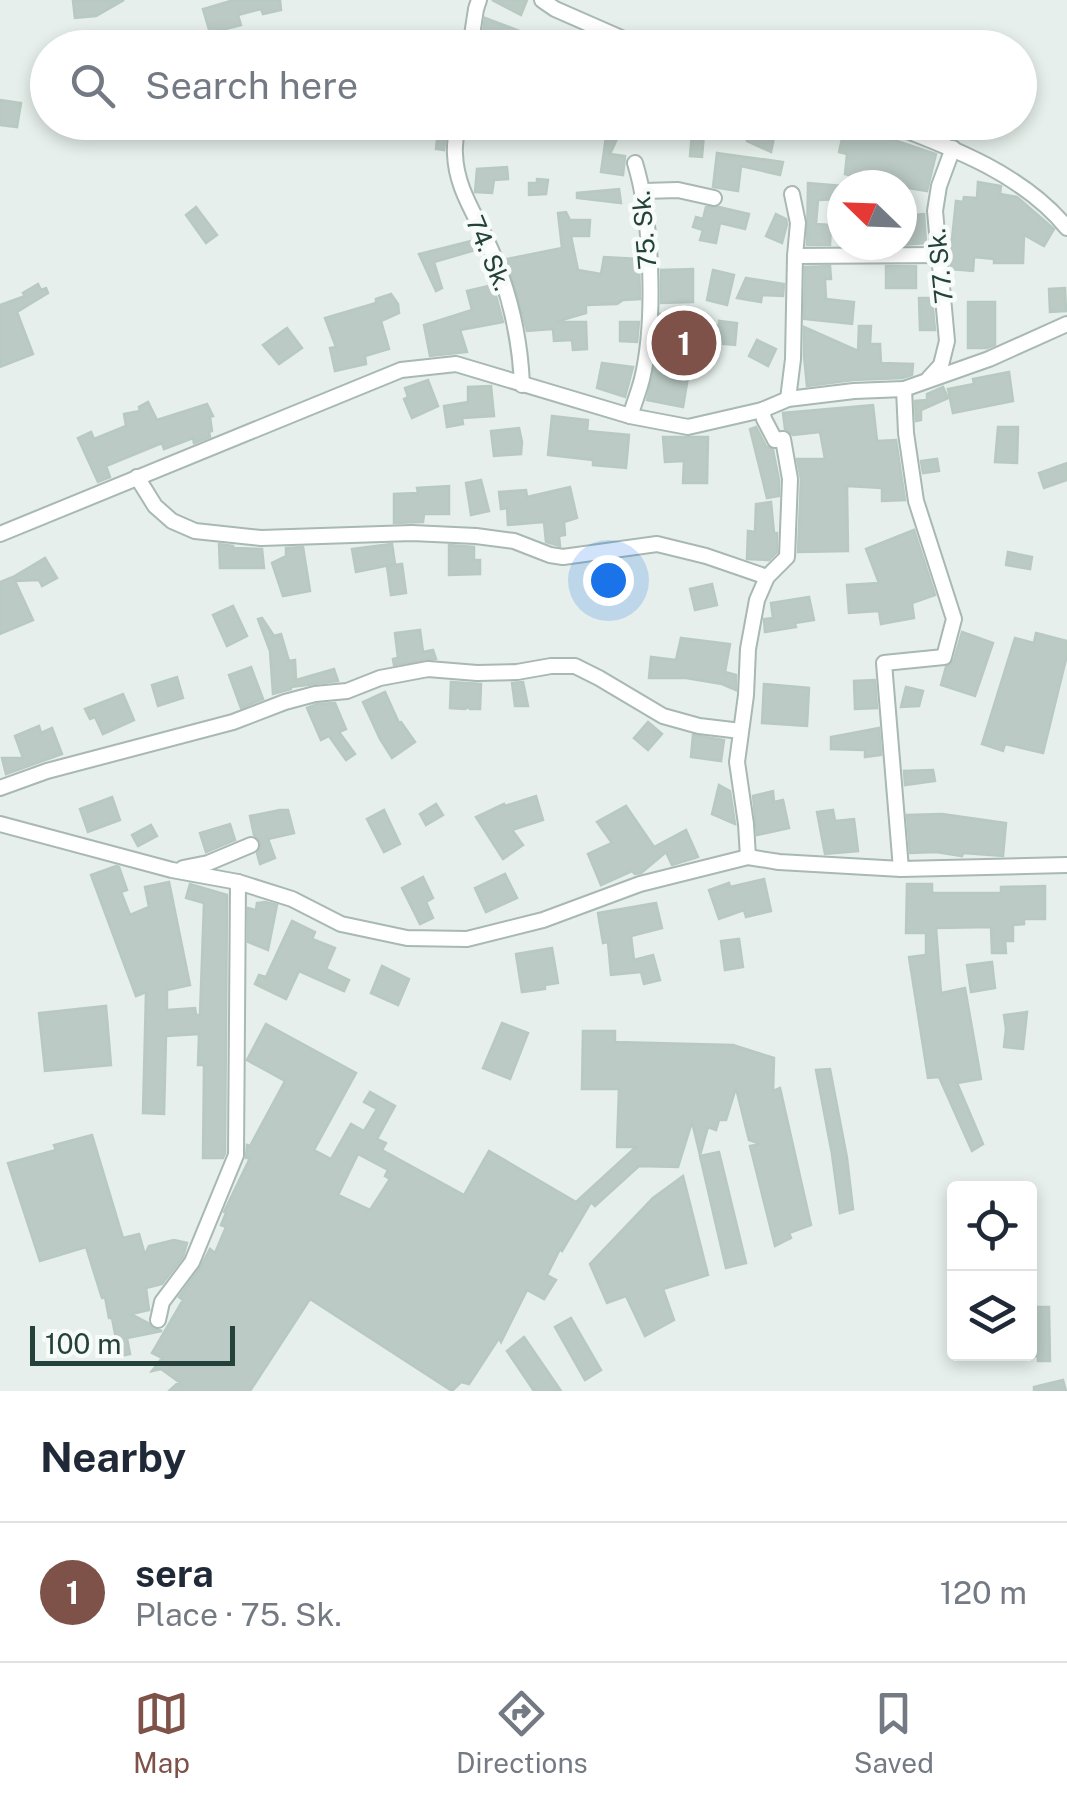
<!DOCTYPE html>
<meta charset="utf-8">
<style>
:root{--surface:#fff;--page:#f6f6f7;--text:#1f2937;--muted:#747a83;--line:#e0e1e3;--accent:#7f5249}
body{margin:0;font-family:"Public Sans",sans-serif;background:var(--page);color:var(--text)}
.controls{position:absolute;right:30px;bottom:30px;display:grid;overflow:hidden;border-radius:10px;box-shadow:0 5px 15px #0003}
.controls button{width:90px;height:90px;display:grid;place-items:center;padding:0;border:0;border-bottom:2px solid var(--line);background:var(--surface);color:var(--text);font:50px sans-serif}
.compass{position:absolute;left:827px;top:170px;width:90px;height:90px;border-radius:50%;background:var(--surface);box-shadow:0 5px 15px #0003;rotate:293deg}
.scale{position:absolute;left:30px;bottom:25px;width:205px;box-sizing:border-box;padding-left:10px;border:5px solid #24423a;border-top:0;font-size:28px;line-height:35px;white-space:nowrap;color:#24423a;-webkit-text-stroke:8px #f7fbf9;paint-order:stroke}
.you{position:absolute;left:608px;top:580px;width:35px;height:35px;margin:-25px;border:8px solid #fff;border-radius:50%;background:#1a73e8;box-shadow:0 0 0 15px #1a73e833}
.badge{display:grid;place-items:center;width:65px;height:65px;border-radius:50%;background:var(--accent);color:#fff;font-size:32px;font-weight:700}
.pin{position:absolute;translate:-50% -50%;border:5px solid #fff;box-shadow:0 2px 10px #0006}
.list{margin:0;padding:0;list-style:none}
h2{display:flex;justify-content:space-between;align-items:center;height:130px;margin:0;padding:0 40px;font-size:42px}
h2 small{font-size:32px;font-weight:400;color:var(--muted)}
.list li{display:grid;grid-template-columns:65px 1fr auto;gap:30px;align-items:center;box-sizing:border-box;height:140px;padding:0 40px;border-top:2px solid var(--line)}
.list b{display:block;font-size:38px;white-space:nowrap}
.list p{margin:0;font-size:32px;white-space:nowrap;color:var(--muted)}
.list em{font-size:32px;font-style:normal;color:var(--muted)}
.icon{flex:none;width:55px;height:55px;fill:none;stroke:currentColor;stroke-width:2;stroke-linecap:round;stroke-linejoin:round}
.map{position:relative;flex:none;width:1067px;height:1391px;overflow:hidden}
.search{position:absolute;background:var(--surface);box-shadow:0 5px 15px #0003;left:30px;right:30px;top:30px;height:110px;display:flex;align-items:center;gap:25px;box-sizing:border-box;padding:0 35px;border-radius:55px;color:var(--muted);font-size:38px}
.sheet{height:270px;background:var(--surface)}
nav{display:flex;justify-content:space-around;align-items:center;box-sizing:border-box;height:140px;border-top:2px solid var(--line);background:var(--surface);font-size:28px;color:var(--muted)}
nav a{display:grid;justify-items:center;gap:5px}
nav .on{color:var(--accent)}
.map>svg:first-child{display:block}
</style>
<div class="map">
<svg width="1067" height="1391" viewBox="0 0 1067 1391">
<rect width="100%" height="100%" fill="#e6efeb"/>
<g fill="#bbcac4" stroke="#b8c9c2" stroke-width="2.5" fill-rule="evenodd">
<polygon points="124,0 96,16 75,18 73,1"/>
<polygon points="234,0 280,0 281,10 263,14 261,9 238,15 241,25 210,33 203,9"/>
<polygon points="492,0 527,0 521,15"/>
<polygon points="485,18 525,33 519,48 504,48 482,40"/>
<polygon points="0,100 21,103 17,127 0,125"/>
<polygon points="439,122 447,122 444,150 436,149"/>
<polygon points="573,122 616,122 623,126 610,154 625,156 623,175 601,172 606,137"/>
<polygon points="693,122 705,122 702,157 690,156"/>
<polygon points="748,122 777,122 771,152 747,141 748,136 745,136"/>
<polygon points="846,122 875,126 883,133 882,136 936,154 927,191 908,188 908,185 883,185 845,174 847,154 839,152"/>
<polygon points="717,153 783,162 780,175 741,166 738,191 713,187"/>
<polygon points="507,167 508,179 494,180 492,193 475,192 477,169"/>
<polygon points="537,179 548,180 546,194 529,195 529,183 537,183"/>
<polygon points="978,182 1001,186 1000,194 1017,197 1054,229 1044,246 1024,235 1023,263 994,263 994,259 974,257 973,271 951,269 950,258 956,201 963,202 964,197 977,198"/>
<polygon points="808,183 842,186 842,199 818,200 816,224 831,225 830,245 807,245"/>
<polygon points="619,189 621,203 577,198 577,193"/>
<polygon points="196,207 217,235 206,243 186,215"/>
<polygon points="706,207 719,207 749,214 745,229 720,223 716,243 700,240 703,230 693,227 696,217 703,219"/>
<polygon points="566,212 570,220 590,220 589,236 571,236 578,270 601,274 604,257 639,259 640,299 623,300 617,304 586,305 586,313 555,322 586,322 587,349 573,350 572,340 554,341 553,329 527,331 507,259 562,248 558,213"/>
<polygon points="776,214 786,219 787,224 782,243 766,236"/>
<polygon points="924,214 926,243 902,245 902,216"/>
<polygon points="475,240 479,249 434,262 442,288 436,291 419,254"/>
<polygon points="830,266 831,279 825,279 826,299 854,302 852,324 804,319 805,267"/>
<rect x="886" y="266" width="30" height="22"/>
<polygon points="693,269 693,302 661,303 661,270"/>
<polygon points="713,270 734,275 727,305 707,300"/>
<polygon points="746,278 784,284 783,296 762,295 761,302 737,298"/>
<polygon points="38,284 41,290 46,288 48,293 17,312 33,354 0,367 0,305 25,296 23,293"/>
<polygon points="493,285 503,322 460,330 467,352 430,356 424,325 472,310 467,291"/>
<polygon points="1065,288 1066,311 1050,312 1049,289"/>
<polygon points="391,294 398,304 399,313 381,321 389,349 365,356 366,364 335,371 330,348 336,347 325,318 376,303 376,299"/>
<polygon points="919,298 932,298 935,330 920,330"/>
<polygon points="968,302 995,302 995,345 987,348 968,348"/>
<polygon points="660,314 694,321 694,341 697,342 702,322 719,326 719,321 737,323 735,345 714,343 712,357 709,357 709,368 690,365 683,407 647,400 657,357"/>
<polygon points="620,322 639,322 637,342 620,341"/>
<polygon points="859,326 871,326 870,344 880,344 881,363 913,364 912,375 902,378 853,380 807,386 804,356 804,327 858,351"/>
<polygon points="287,328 302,348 279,364 263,345"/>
<polygon points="757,340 776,349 768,366 749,356"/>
<polygon points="602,363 633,367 625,397 597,388"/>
<polygon points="1009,372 1013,401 953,413 948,389 974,384 973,379"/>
<polygon points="428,380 438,406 412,418 404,399 408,397 405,388"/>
<polygon points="491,386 494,416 462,418 463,424 447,427 444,406 468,402 468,387"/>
<polygon points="943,387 948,398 921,410 921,420 916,421 915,401 927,400 927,394"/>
<polygon points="148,402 157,420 207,404 213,416 210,417 212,431 209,432 210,437 194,443 193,438 164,449 162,443 106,466 110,477 98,482 78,438 91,432 94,439 126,426 124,414 140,411 139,407"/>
<polygon points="873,405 877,441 896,440 905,500 882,501 882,488 847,486 848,551 798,552 801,479 797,459 825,459 820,432 793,435 785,429 783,413"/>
<polygon points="552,416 588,420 587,431 629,435 626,468 593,465 593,460 548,455"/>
<polygon points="756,427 766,446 773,450 779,480 779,496 767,498 750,429"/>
<polygon points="998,427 1018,427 1017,463 995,462"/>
<polygon points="519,428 522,442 521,454 494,456 491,431"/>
<polygon points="663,437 708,437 707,483 683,483 684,461 665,462"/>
<polygon points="937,459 939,471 923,473 921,461"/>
<polygon points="1067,463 1067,480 1044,488 1039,473"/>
<polygon points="481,480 489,511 471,515 466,483"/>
<polygon points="449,486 449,514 424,514 423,522 394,523 394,494 418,493 417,488"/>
<polygon points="570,487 577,518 564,522 565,535 559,536 560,546 546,542 544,522 508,525 507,508 501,509 499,492 526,490 527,497"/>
<polygon points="771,502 774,533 777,533 777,552 769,560 747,559 748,531 755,532 756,504"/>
<polygon points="914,530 935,595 912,603 914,618 881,624 879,611 849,613 847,585 879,583 866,549"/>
<polygon points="219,544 233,546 234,548 262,549 264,568 220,568"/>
<polygon points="392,544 395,564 356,572 352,549"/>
<polygon points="449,545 474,547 474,560 480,560 480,574 449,575"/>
<polygon points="303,547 310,591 283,596 272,563 286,556 286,548"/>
<polygon points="1008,552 1032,557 1030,569 1006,565"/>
<polygon points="45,558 57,578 42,586 39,580 15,581 33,620 0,634 0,582 13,577"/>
<polygon points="402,564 406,593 391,595 387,566"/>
<polygon points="712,584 717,605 695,610 690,589"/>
<polygon points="809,597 814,620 795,623 796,627 765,632 764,619 773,618 771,603"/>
<polygon points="233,606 247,636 227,646 213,615"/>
<polygon points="262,618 274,636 281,634 289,661 295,660 296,680 334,669 338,681 291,687 291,689 273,694 270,651 258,619"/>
<polygon points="420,630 423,652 433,650 436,659 394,665 393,659 398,658 395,633"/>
<polygon points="962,632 993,643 975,696 941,685 946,667 954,660"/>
<polygon points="1036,633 1067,641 1067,655 1043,753 1005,744 1003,751 982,744 1015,638 1034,643"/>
<polygon points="681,638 730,644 725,672 736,675 736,690 722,684 686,678 649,678 651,657 676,660"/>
<polygon points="251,667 263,699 241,708 229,675"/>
<polygon points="177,677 183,698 158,706 152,685"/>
<polygon points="875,680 877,708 855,709 854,681"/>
<polygon points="451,682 481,684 480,709 470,709 468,707 465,709 450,708"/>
<polygon points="523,682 528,706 515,706 512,683"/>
<polygon points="764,684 809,688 807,726 762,723"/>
<polygon points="906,687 923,691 919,706 901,707"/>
<polygon points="385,692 399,723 401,722 415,742 392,758 380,739 363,702"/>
<polygon points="123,694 134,720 103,734 95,717 90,719 85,709"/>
<polygon points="335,703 346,729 339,732 355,754 346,760 329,736 321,740 307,708 317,704"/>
<polygon points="648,722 662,734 648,750 634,738"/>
<polygon points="39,726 41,733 52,728 62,754 6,774 2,758 23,758 15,736"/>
<polygon points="879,728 881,755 865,757 865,750 831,749 831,737"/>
<polygon points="693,735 724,740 721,761 691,757"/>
<polygon points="933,770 935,781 905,785 904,771"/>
<polygon points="719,785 730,791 735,824 712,814"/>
<polygon points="773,791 774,802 783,800 789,828 757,835 753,796"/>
<polygon points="536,796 543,820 512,830 523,845 503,859 476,817 504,804 505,806"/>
<polygon points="112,797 120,820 88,832 80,809"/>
<polygon points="436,804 443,815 426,825 420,814"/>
<polygon points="626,806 654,847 686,830 698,857 672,865 666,852 641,873 635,874 632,871 601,885 588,854 612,843 597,822"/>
<polygon points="280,810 288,810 294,833 268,839 275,858 260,864 257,853 261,847 261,842 254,835 250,816"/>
<polygon points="384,810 400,844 384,852 367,819"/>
<polygon points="833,810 835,821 854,819 858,851 825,854 817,812"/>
<polygon points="942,814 1006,823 1003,856 963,853 962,856 936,852 910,853 907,815"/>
<polygon points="230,824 235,840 206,852 200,833"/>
<polygon points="151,825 157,836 138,846 132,835"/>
<polygon points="116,866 119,867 127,890 121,892 130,915 149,907 145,887 169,882 190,985 167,990 167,1010 195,1008 196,1015 200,1015 204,903 186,898 190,884 227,895 225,1153 223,1158 203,1158 204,1065 198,1065 199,1034 166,1036 164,1114 143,1113 146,992 136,996 91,875"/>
<polygon points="505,874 517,898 486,912 475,888"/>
<polygon points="423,877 433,898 426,902 433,918 420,924 402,888"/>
<polygon points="764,879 771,911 746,917 744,910 719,919 709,890 729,883 730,887"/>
<polygon points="907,884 932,884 932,893 1001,893 1001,887 1045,886 1045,919 1024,919 1024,924 1013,925 1013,941 1005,941 1006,953 992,953 991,927 936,928 941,993 965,988 981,1079 957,1083 983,1144 972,1151 939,1077 928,1078 909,957 926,955 926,933 906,933"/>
<polygon points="265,902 277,905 268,950 248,942 248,908 256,910 257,903"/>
<polygon points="656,903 662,928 631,936 634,960 653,955 660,980 644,984 641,972 611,975 608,942 603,943 598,913"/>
<polygon points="292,921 315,932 312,939 335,948 326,969 349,980 344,991 299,971 286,999 255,984 259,975 266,977"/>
<polygon points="739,939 743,967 725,970 721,941"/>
<polygon points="552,948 558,983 545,985 545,989 522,992 516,954"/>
<polygon points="992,962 995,988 971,992 967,965"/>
<polygon points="382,966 409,979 398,1005 371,993"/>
<polygon points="106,1006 111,1065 45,1071 39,1013"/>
<polygon points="1027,1012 1023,1049 1004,1047 1006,1029 1004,1015"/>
<polygon points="502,1023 528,1033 510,1079 483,1068"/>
<path d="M266,1024L356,1073L314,1150L331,1159L351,1124L364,1131L377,1109L364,1102L370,1092L395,1106L377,1139L386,1143L382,1150L464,1195L489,1151L576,1202L636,1147H617L619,1089H582L583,1031H615V1042L733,1045L774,1058L773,1091L780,1088L811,1225L789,1233L791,1238L775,1246L750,1146L761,1144L749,1140L736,1088L726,1120H719L716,1130L708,1127L700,1155L692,1122L678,1167L639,1166L595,1206L591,1202L562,1251L560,1249L547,1275L556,1280L544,1299L527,1290L501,1342L499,1338L469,1384L461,1382L452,1391L310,1299L250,1391H169L179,1382L161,1369L152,1371L162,1358L152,1353L183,1300L179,1297L200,1268L210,1249L215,1253L226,1227L221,1225L226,1213L224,1212L250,1158H246L247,1145L250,1146L285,1081L247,1060ZM358,1154L388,1170L385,1176L390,1179L370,1210L338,1195Z"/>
<polygon points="830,1069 847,1158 853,1209 840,1213 832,1154 816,1070"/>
<polygon points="92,1135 123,1238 139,1234 145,1255 149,1246 174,1240 187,1243 183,1257 162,1284 146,1288 149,1310 131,1314 148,1323 152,1328 162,1331 127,1338 130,1354 121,1356 119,1354 112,1318 109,1318 105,1297 102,1298 86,1247 40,1261 8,1163 56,1150 54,1145"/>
<polygon points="719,1152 746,1263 726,1268 700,1156"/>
<polygon points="683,1176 708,1275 663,1289 674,1320 645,1336 626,1296 607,1303 590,1264 653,1198"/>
<polygon points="1030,1307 1049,1307 1050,1361 1038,1361 1038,1356 1030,1356"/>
<polygon points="571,1318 601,1370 585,1380 555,1327"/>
<polygon points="524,1337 561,1391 534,1391 507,1351"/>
<polygon points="1063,1380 1066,1391 1034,1391 1034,1387"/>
</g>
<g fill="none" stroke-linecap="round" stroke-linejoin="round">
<defs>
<g id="minor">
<polyline points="542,0 555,9 644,48"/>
<polyline points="470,48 476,9 479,0"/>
<path d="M458,122C457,132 454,144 455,154C456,187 474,212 487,241C508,286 520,336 522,385"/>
<path d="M884,122C950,147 1022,173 1067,228"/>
<polyline points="644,191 678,190 714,198"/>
<polyline points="795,256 939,255"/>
<polyline points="929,378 941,365 947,341 935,211 939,186 953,148"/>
<polyline points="788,399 793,359 795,256 798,223 792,194"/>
<path d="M630,416C634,404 639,391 642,379C656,321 652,219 635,163"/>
<polyline points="137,477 155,506 172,521 195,531 261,538 412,533 476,536 514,541 550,555 563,557 657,544 706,556 767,577"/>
<polyline points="0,534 401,370 456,364 630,416 688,427 762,410 788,399 854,391 904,389 989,359 1067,324"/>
<polyline points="0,788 47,771 233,722 285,702 315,694 347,691 380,678 428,669 477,673 517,672 551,666 575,666 599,678 663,716 699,726 741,731"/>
<polyline points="0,824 172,870 238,882 292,899 341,924 407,938 467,939 543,920 640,884 748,857 779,862 901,869 1067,865"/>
<polyline points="748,857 746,824 737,762 746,695 748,649 757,600 767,577 787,557 790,479 783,439 775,440 764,419 762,410"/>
<polyline points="183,868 208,863 251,845"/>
<polyline points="901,869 884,663 944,657 954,619 916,501 906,433 904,389"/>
<polyline points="158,1320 162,1302 192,1262 236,1155 238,882"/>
</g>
</defs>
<use href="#minor" stroke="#a8b8b2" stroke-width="18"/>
<use href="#minor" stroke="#fff" stroke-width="14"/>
</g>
<g text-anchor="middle" stroke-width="9" stroke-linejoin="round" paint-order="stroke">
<g font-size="25" fill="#24423a" stroke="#f7fbf9">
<text transform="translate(644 230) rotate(-95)" y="9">75. Sk.</text>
<text transform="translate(489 253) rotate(67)" y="9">74. Sk.</text>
<text transform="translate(940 266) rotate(-96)" y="9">77. Sk.</text>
</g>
</g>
</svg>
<div class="controls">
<button><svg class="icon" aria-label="locate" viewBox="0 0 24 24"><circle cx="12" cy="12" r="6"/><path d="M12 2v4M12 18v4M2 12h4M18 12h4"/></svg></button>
<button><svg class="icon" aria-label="layers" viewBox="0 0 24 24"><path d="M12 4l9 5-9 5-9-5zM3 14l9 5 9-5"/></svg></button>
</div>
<svg class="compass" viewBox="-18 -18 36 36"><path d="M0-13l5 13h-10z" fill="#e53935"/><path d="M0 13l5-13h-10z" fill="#747a83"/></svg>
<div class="scale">100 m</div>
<div class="you"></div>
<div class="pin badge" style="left:684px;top:343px">1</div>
<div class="search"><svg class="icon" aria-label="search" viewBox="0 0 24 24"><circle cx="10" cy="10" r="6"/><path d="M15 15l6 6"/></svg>Search here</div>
</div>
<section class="sheet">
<h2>Nearby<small></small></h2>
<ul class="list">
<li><span class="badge">1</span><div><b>sera</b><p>Place · 75. Sk.</p></div><em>120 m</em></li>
</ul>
</section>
<nav>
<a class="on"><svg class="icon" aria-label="map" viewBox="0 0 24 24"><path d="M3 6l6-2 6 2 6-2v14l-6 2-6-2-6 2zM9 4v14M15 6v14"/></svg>Map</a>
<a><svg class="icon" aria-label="directions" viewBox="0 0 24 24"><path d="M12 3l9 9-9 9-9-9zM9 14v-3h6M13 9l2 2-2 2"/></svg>Directions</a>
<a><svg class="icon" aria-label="saved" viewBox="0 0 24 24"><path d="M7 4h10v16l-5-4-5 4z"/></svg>Saved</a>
</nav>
